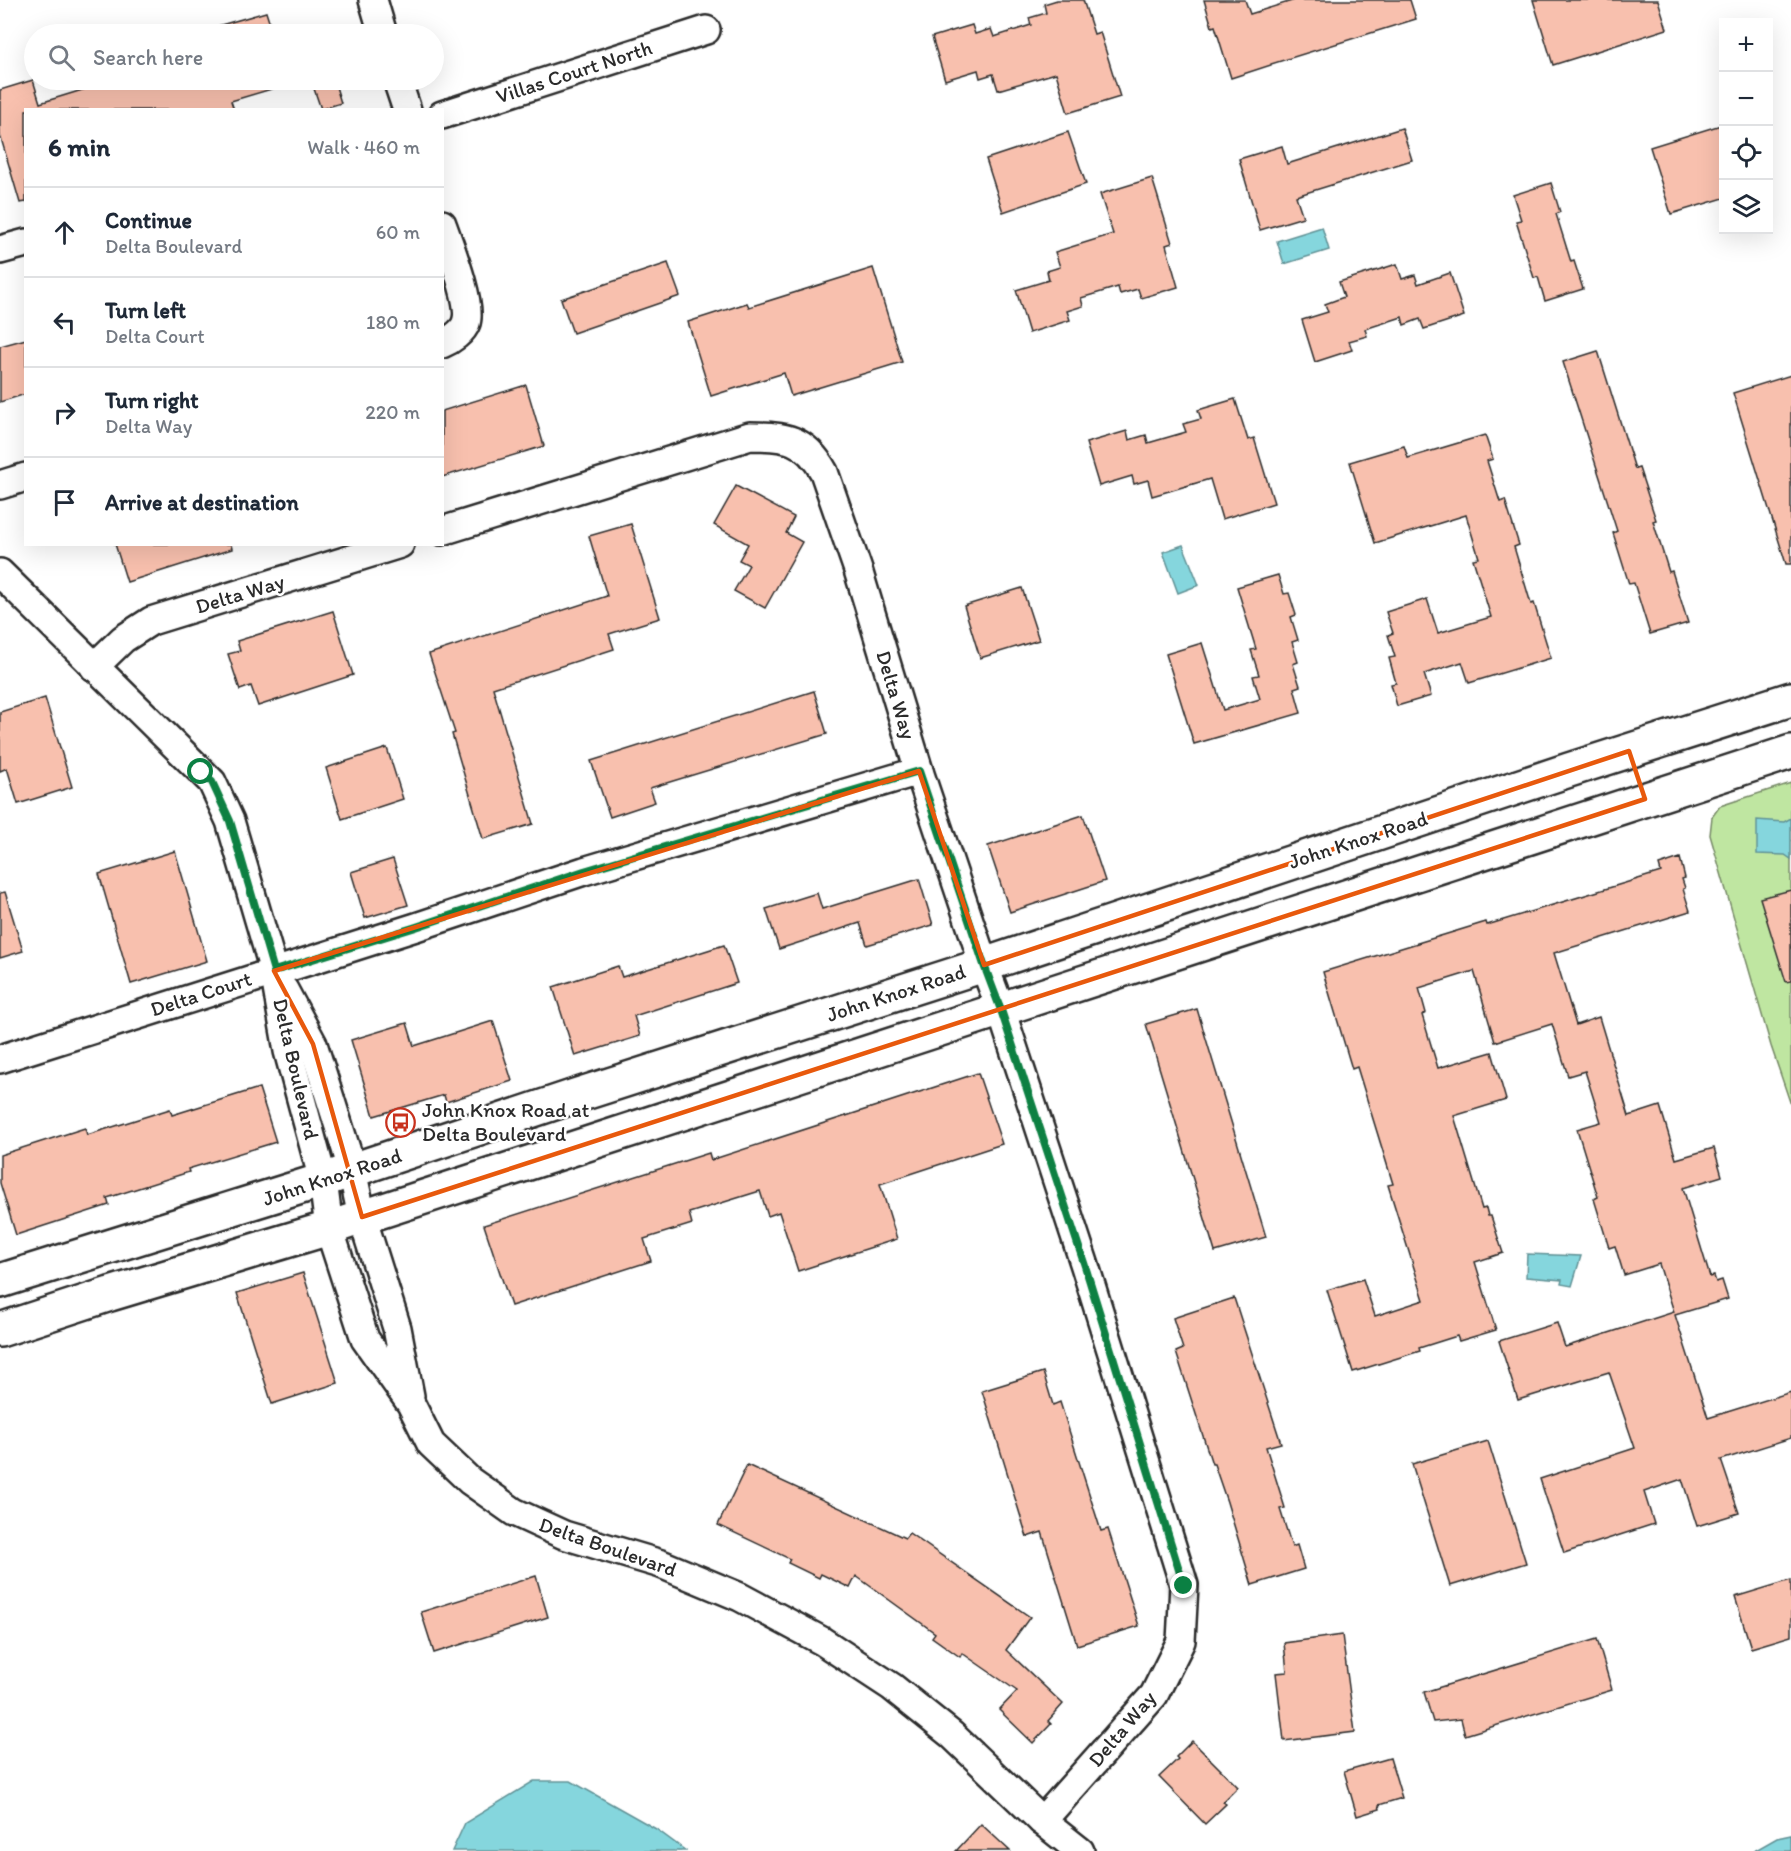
<!DOCTYPE html>
<meta charset="utf-8">
<style>
:root{--surface:#fff;--page:#f2f2f3;--text:#1f2937;--muted:#747a83;--line:#e0e1e3}
body{margin:0;font-family:Itim,sans-serif;background:var(--page);color:var(--text)}
.controls{position:absolute;right:18px;top:18px;display:grid;overflow:hidden;border-radius:0px;box-shadow:0 6px 24px #0002}
.controls button{width:54px;height:54px;display:grid;place-items:center;padding:0;border:0;border-bottom:2px solid var(--line);background:var(--surface);color:var(--text);font:30px sans-serif}
.stop{position:absolute;width:18px;height:18px;margin:-14px;border:4px solid #0b8043;border-radius:50%;background:#fff}
.stop.end{background:#0b8043;border-color:#fff;box-shadow:0 2px 6px #0008}
.list{margin:0;padding:0;list-style:none}
h2{display:flex;justify-content:space-between;align-items:center;height:78px;margin:0;padding:0 24px;font-size:26px}
h2 small{font-size:20px;font-weight:400;color:var(--muted)}
.list li{display:grid;grid-template-columns:39px 1fr auto;gap:18px;align-items:center;box-sizing:border-box;height:90px;padding:0 24px;border-top:2px solid var(--line)}
.list b{display:block;font-size:22px;white-space:nowrap}
.list p{margin:0;font-size:20px;white-space:nowrap;color:var(--muted)}
.list em{font-size:20px;font-style:normal;color:var(--muted)}
.icon{flex:none;width:33px;height:33px;fill:none;stroke:currentColor;stroke-width:2;stroke-linecap:round;stroke-linejoin:round}
.map{position:relative;flex:none;width:1791px;height:1851px;overflow:hidden}
.search{position:absolute;background:var(--surface);box-shadow:0 6px 24px #0002;left:24px;top:24px;width:420px;height:66px;display:flex;align-items:center;gap:15px;box-sizing:border-box;padding:0 21px;border-radius:33px;color:var(--muted);font-size:22px}
.panel{position:absolute;background:var(--surface);box-shadow:0 6px 24px #0002;left:24px;top:108px;width:420px;height:438px;border-radius:0px}
.map>svg:first-child{display:block}
</style>
<div class="map">
<svg width="1791" height="1851" viewBox="0 0 1791 1851">
<rect width="100%" height="100%" fill="#fff"/>
<filter id="ink" filterUnits="userSpaceOnUse"><feTurbulence type="fractalNoise" baseFrequency=".0167" numOctaves="2"/><feDisplacementMap in="SourceGraphic" scale="12" xChannelSelector="R" yChannelSelector="G"/><feConvolveMatrix kernelMatrix="1 2 1 2 8 2 1 2 1" color-interpolation-filters="sRGB"/></filter>
<g filter="url(#ink)">
<polygon fill="#bfe6a1" stroke="#758866" stroke-width="1.5" points="1791,783 1791,1105 1771,1046 1710,835 1712,817 1720,806"/>
<g fill="#85d6dd" stroke="#619296" stroke-width="1.5">
<polygon points="1322,227 1329,250 1284,264 1277,241"/>
<polygon points="1183,545 1199,585 1178,593 1163,552"/>
<polygon points="1791,818 1791,859 1785,855 1757,854 1757,820 1784,822"/>
<polygon points="1527,1254 1581,1256 1572,1286 1561,1284 1562,1280 1526,1277"/>
<polygon points="534,1781 571,1781 656,1829 686,1851 452,1851 465,1823"/>
<polygon points="1791,1835 1791,1851 1754,1851 1777,1838"/>
</g>
<g fill="#f8c0ae" stroke="#2b2b2b" stroke-width="1.5">
<polygon points="1057,0 1083,0 1094,34 1100,32 1120,97 1068,113 1056,73 998,90 993,74 980,78 978,70 945,80 932,37 972,25 975,34 991,29 994,37 1031,25 1029,18 1046,13 1044,4"/>
<polygon points="1204,0 1245,0 1250,14 1295,0 1410,0 1416,19 1271,64 1271,65 1231,78 1215,26 1212,27"/>
<polygon points="1533,0 1658,0 1667,29 1553,65"/>
<polygon points="266,12 273,34 208,34 207,29"/>
<polygon points="33,80 40,103 92,87 90,80 284,80 285,85 231,101 234,110 26,110 26,202 20,203 0,135 0,90"/>
<polygon points="311,80 334,80 341,103 321,109"/>
<polygon points="1724,124 1724,198 1671,214 1650,147"/>
<polygon points="1402,128 1412,160 1296,196 1303,217 1260,230 1239,159 1282,146 1287,164"/>
<polygon points="1068,132 1086,184 1003,212 986,159"/>
<polygon points="1152,178 1172,243 1166,245 1178,287 1141,298 1138,289 1120,294 1118,287 1081,298 1083,306 1067,311 1070,320 1029,333 1016,290 1049,280 1047,271 1060,267 1055,252 1113,234 1100,194"/>
<polygon points="1551,183 1560,212 1556,214 1571,262 1574,261 1583,289 1545,301 1538,277 1534,278 1516,221 1521,220 1513,195"/>
<polygon points="668,263 680,296 573,333 561,299"/>
<polygon points="1397,264 1402,279 1415,275 1418,284 1450,273 1464,316 1424,329 1420,319 1404,325 1402,317 1365,329 1367,336 1349,341 1352,350 1315,362 1302,320 1328,312 1325,304 1344,297 1339,282"/>
<polygon points="873,268 902,362 791,396 784,373 711,396 688,322 747,303 749,307"/>
<polygon points="26,339 26,394 0,402 0,346"/>
<polygon points="1598,351 1635,469 1639,468 1656,520 1653,521 1669,572 1672,571 1688,623 1650,634 1634,583 1629,584 1613,533 1617,531 1563,362"/>
<polygon points="1791,375 1791,564 1786,564 1733,393"/>
<polygon points="526,385 544,446 442,477 442,411"/>
<polygon points="1235,399 1248,440 1254,438 1274,503 1222,519 1210,479 1152,496 1148,480 1134,484 1132,476 1099,486 1086,443 1127,431 1129,440 1146,435 1148,443 1186,432 1183,424 1201,419 1198,410"/>
<polygon points="1485,435 1493,459 1487,461 1500,502 1505,500 1519,545 1514,547 1531,604 1534,603 1551,658 1469,683 1462,662 1424,674 1431,696 1397,706 1391,684 1396,683 1389,658 1395,657 1388,635 1393,633 1386,612 1427,599 1438,633 1491,617 1473,559 1479,558 1466,515 1375,543 1350,462 1404,446 1408,458"/>
<polygon points="736,486 794,517 786,533 802,542 765,608 734,591 749,565 739,560 748,544 714,525"/>
<polygon points="631,524 660,618 609,634 614,649 493,688 533,824 483,839 452,734 455,733 429,654 607,596 589,536"/>
<polygon points="115,544 231,544 232,549 127,582"/>
<polygon points="1278,575 1284,594 1289,593 1296,615 1291,617 1298,640 1292,642 1298,662 1293,664 1300,686 1294,688 1301,713 1194,744 1166,654 1202,643 1223,710 1260,699 1253,676 1259,675 1251,650 1256,649 1237,587"/>
<polygon points="1022,588 1039,640 980,658 964,606"/>
<polygon points="333,611 353,675 258,706 251,686 240,690 228,654 240,651 237,641"/>
<polygon points="814,691 827,734 650,788 655,802 610,817 591,761"/>
<polygon points="45,698 72,787 18,804 7,768 0,771 0,712"/>
<polygon points="387,748 403,799 342,819 326,768"/>
<polygon points="1083,815 1105,881 1010,912 988,846"/>
<polygon points="175,851 207,961 131,984 99,874"/>
<polygon points="1680,858 1685,878 1682,879 1685,888 1683,889 1690,911 1554,953 1576,1025 1599,1017 1629,1116 1660,1106 1676,1159 1714,1148 1722,1176 1683,1188 1710,1277 1714,1276 1716,1282 1722,1280 1728,1299 1675,1315 1708,1418 1791,1392 1791,1438 1721,1460 1739,1513 1697,1526 1682,1479 1644,1492 1654,1524 1564,1553 1540,1479 1635,1448 1609,1372 1518,1400 1499,1341 1557,1323 1565,1347 1674,1312 1659,1264 1624,1275 1615,1246 1609,1248 1594,1199 1598,1197 1577,1129 1601,1122 1585,1071 1568,1076 1552,1024 1495,1042 1474,971 1419,988 1426,1013 1422,1015 1438,1068 1492,1052 1506,1100 1454,1116 1482,1209 1486,1208 1488,1216 1491,1216 1503,1253 1475,1262 1496,1330 1459,1341 1457,1336 1419,1348 1420,1351 1353,1372 1327,1290 1363,1279 1375,1316 1424,1300 1388,1185 1393,1184 1357,1067 1352,1069 1323,972 1486,922 1487,925 1661,872 1659,865"/>
<polygon points="393,859 408,905 365,918 351,872"/>
<polygon points="919,879 933,925 867,945 860,923 779,949 766,909 817,893 822,909"/>
<polygon points="1791,890 1791,981 1786,982 1760,898"/>
<polygon points="5,892 23,951 0,958 0,893"/>
<polygon points="724,945 737,983 634,1016 640,1036 575,1056 553,987 618,966 622,977"/>
<polygon points="1197,1009 1266,1237 1215,1252 1146,1024"/>
<polygon points="493,1021 512,1081 446,1102 444,1095 374,1116 351,1040 407,1023 414,1046"/>
<polygon points="978,1073 1002,1144 880,1184 897,1239 798,1271 779,1212 768,1216 760,1191 689,1213 692,1224 644,1239 651,1261 511,1306 484,1225 709,1153 711,1160"/>
<polygon points="259,1088 276,1142 188,1169 189,1172 107,1198 109,1205 16,1235 0,1183 0,1155 85,1128 87,1135 170,1109 172,1115"/>
<polygon points="303,1273 338,1383 272,1404 237,1293"/>
<polygon points="1234,1298 1281,1443 1266,1447 1285,1508 1280,1509 1292,1547 1297,1545 1304,1569 1252,1585 1227,1502 1214,1464 1212,1464 1176,1352 1183,1349 1173,1318"/>
<polygon points="1043,1372 1053,1405 1060,1402 1101,1531 1108,1529 1139,1626 1077,1645 1042,1532 1027,1537 982,1391"/>
<polygon points="1488,1441 1526,1563 1450,1586 1412,1464"/>
<polygon points="747,1465 905,1538 909,1533 1030,1617 1006,1650 1063,1704 1048,1721 1051,1724 1033,1743 999,1710 1017,1691 962,1653 960,1657 932,1637 935,1633 856,1576 850,1588 821,1574 819,1578 788,1563 790,1559 718,1525"/>
<polygon points="536,1576 548,1617 434,1653 421,1612"/>
<polygon points="1791,1580 1791,1636 1751,1648 1735,1597"/>
<polygon points="1342,1635 1355,1732 1284,1741 1276,1673 1287,1672 1284,1643"/>
<polygon points="1597,1639 1612,1690 1465,1735 1461,1719 1433,1722 1424,1692"/>
<polygon points="1192,1741 1238,1787 1223,1802 1226,1804 1205,1824 1159,1777 1178,1759 1176,1757"/>
<polygon points="1390,1758 1402,1798 1379,1805 1380,1809 1357,1816 1344,1771"/>
<polygon points="981,1824 1010,1851 956,1851"/>
</g>
<g fill="none" stroke-linecap="round" stroke-linejoin="round">
<defs>
<g id="minor">
<polyline points="373,0 383,34"/>
<polyline points="397,80 407,110"/>
<polyline points="442,115 706,30"/>
<path d="M442,224C449,244 473,305 466,323C463,332 451,340 442,344"/>
<polyline points="0,250 26,243"/>
<polyline points="0,485 26,477"/>
<path d="M442,531L750,436C786,436 805,438 824,472L858,570L919,771L984,965L1001,1010L1085,1266L1184,1585L1181,1641L1154,1695L1042,1821"/>
<polyline points="0,573 212,782 230,821 274,971 288,1051 323,1180 329,1228 365,1339 411,1404 431,1444 470,1481 514,1512 564,1535 661,1564 740,1597 822,1641 892,1687 952,1735 1042,1821 1080,1851"/>
<polyline points="94,667 123,639 151,621 400,544"/>
<polyline points="284,990 313,1044 346,1149 352,1170 362,1217 397,1328 410,1396"/>
<polyline points="0,1059 416,927 584,871 919,771"/>
</g>
<g id="secondary">
<polyline points="0,1281 323,1180 575,1096 984,965 1569,770 1791,699"/>
<polyline points="0,1330 110,1294 329,1228 1791,752"/>
</g>
</defs>
<use href="#minor" stroke="#2b2b2b" stroke-width="32"/>
<use href="#secondary" stroke="#2b2b2b" stroke-width="38"/>
<use href="#minor" stroke="#fff" stroke-width="27"/>
<use href="#secondary" stroke="#fff" stroke-width="33"/>
</g>
</g>
<g fill="none" stroke-linecap="round" stroke-linejoin="round" filter="url(#ink)">
<polyline stroke="#0b8043" stroke-width="8" points="201,772 212,782 230,821 274,971 416,927 584,871 919,771 984,965 1001,1010 1085,1266 1184,1586"/>
</g>
<path fill="none" stroke="#e8590c" stroke-width="4.5" stroke-linejoin="round" d="M1629,751L1645,799L362,1217L313,1044L274,971L919,771L984,965Z"/>
<defs>
<symbol id="bus-ring" viewBox="-11 -11 22 22"><circle r="9.5" fill="#fff" stroke="#c8321e" stroke-width="1.5"/><path d="M-5-6H5V4H4V6H2V4H-2V6H-4V4H-5ZM-3.5-4V0h7V-4ZM-3.5 1.2v1.5H-2V1.2ZM2 1.2v1.5H3.5V1.2Z" fill="#c8321e"/></symbol>
</defs>
<g fill-rule="evenodd">
<use href="#bus-ring" x="384" y="1106" width="33" height="33"/>
</g>
<g text-anchor="middle" stroke-width="5" stroke-linejoin="round" paint-order="stroke">
<g font-size="21" fill="#2b2b2b" stroke="#fff">
<text transform="translate(574 72) rotate(-18)" y="7">Villas Court North</text>
<text transform="translate(240 594) rotate(-17)" y="7">Delta Way</text>
<text transform="translate(896 695) rotate(73)" y="7">Delta Way</text>
<text transform="translate(1358 840) rotate(-18)" y="7">John Knox Road</text>
<text transform="translate(896 993) rotate(-18)" y="7">John Knox Road</text>
<text transform="translate(201 994) rotate(-18)" y="7">Delta Court</text>
<text transform="translate(296 1069) rotate(77)" y="7">Delta Boulevard</text>
<text transform="translate(332 1177) rotate(-18)" y="7">John Knox Road</text>
<text transform="translate(608 1547) rotate(19)" y="7">Delta Boulevard</text>
<text transform="translate(1122 1729) rotate(-50)" y="7">Delta Way</text>
</g>
<g font-size="21" fill="#2b2b2b" stroke="#fff" text-anchor="start">
<text x="422" y="1117">John Knox Road at<tspan x="422" dy="24">Delta Boulevard</tspan></text>
</g>
</g>
</svg>
<div class="controls">
<button>+</button>
<button>−</button>
<button><svg class="icon" aria-label="locate" viewBox="0 0 24 24"><circle cx="12" cy="12" r="6"/><path d="M12 2v4M12 18v4M2 12h4M18 12h4"/></svg></button>
<button><svg class="icon" aria-label="layers" viewBox="0 0 24 24"><path d="M12 4l9 5-9 5-9-5zM3 14l9 5 9-5"/></svg></button>
</div>
<div class="stop" style="left:201px;top:772px"></div>
<div class="stop end" style="left:1184px;top:1586px"></div>
<div class="search"><svg class="icon" aria-label="search" viewBox="0 0 24 24"><circle cx="10" cy="10" r="6"/><path d="M15 15l6 6"/></svg>Search here</div>
<section class="panel">
<h2>6 min<small>Walk · 460 m</small></h2>
<ul class="list">
<li><svg class="icon" aria-label="ahead" viewBox="0 0 24 24"><path d="M12 20V5M6 11l6-6 6 6"/></svg><div><b>Continue</b><p>Delta Boulevard</p></div><em>60 m</em></li>
<li><svg class="icon" aria-label="left" viewBox="0 0 24 24"><path d="M17 20v-9H6M10 6l-5 5 5 5"/></svg><div><b>Turn left</b><p>Delta Court</p></div><em>180 m</em></li>
<li><svg class="icon" aria-label="right" viewBox="0 0 24 24"><path d="M7 20v-9h11M14 6l5 5-5 5"/></svg><div><b>Turn right</b><p>Delta Way</p></div><em>220 m</em></li>
<li><svg class="icon" aria-label="arrive" viewBox="0 0 24 24"><path d="M6 21V4h12l-3 4 3 4H6"/></svg><div><b>Arrive at destination</b></div></li>
</ul>
</section>
</div>
